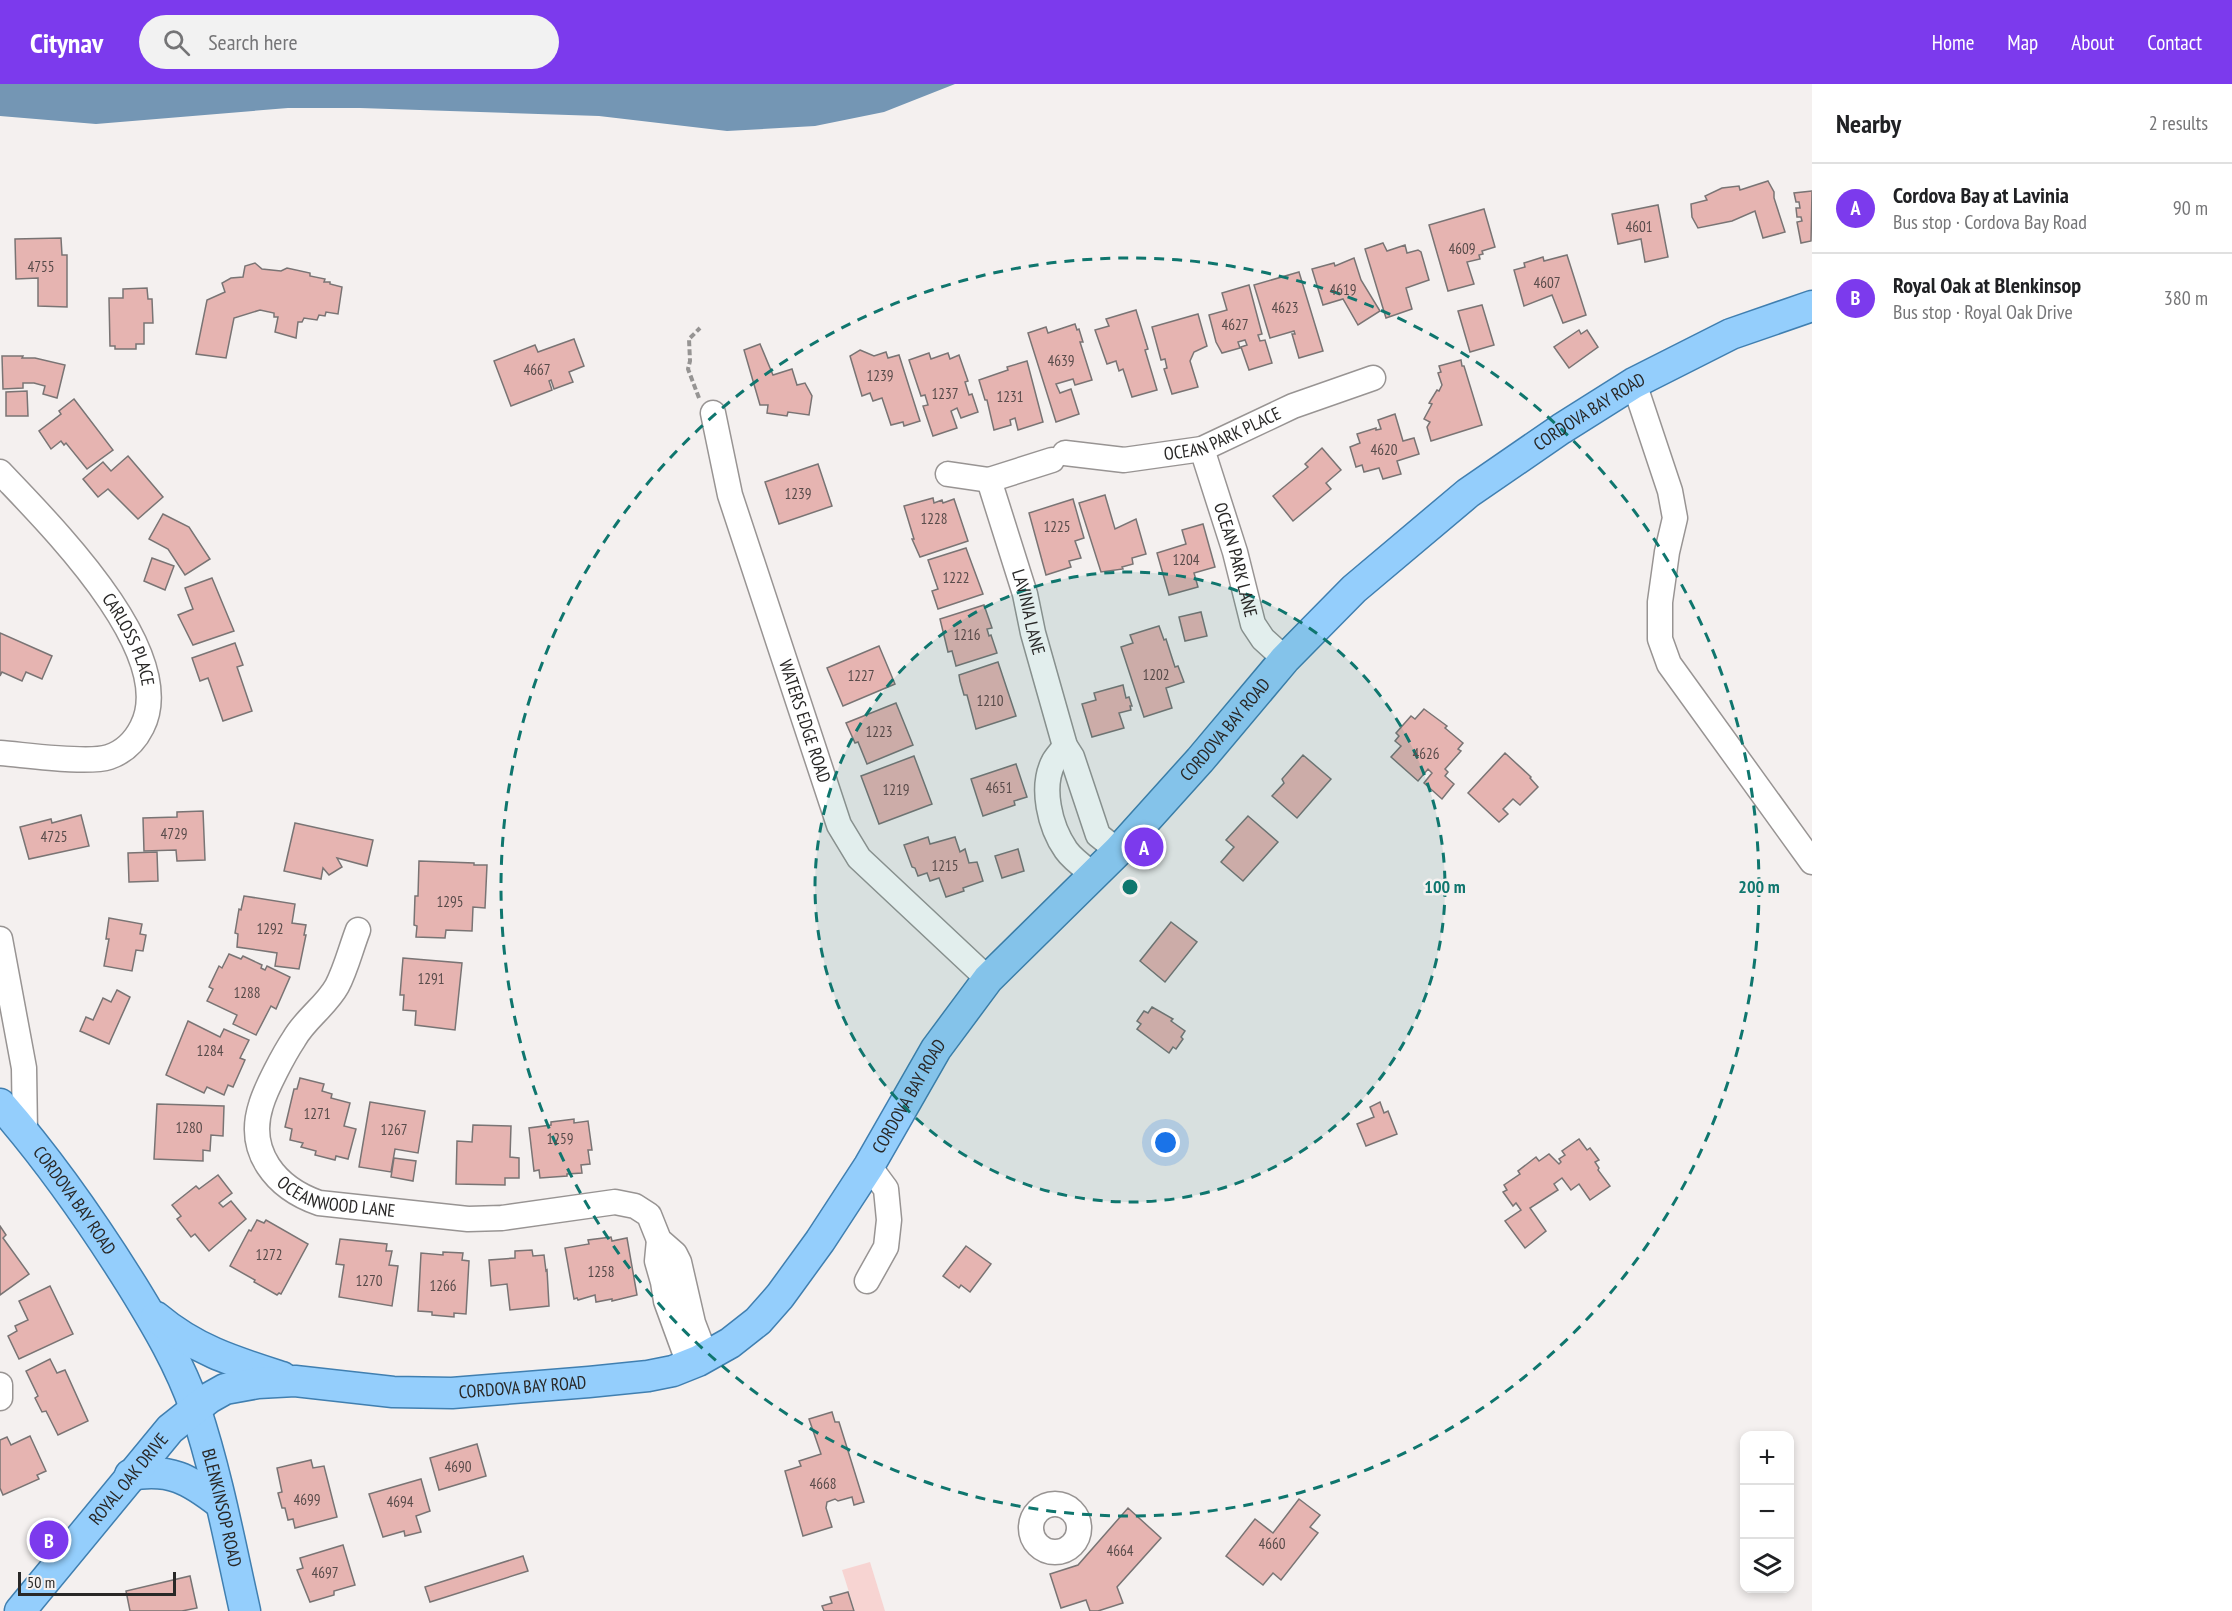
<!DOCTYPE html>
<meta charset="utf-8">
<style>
:root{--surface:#fff;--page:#f2f2f2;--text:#202124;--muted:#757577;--line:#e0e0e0;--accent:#7c3aed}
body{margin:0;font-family:"PT Sans Narrow",sans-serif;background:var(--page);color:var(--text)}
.controls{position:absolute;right:18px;bottom:18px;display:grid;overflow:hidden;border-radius:12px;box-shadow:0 3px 9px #0003}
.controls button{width:54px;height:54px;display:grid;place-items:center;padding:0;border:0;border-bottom:2px solid var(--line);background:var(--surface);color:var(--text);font:30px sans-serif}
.scale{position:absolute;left:18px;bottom:15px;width:158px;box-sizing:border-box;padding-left:6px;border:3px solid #292827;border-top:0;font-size:16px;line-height:21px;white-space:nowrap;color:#292827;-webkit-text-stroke:4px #f4f0ef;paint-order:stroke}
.you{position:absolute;left:1166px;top:1059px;width:21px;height:21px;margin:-15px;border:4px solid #fff;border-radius:50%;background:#1a73e8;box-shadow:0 0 0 9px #1a73e833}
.badge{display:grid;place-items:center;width:39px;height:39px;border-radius:50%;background:var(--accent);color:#fff;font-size:20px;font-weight:700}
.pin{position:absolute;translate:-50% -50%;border:3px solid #fff;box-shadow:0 2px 6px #0006}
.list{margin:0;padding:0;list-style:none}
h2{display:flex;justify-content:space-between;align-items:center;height:78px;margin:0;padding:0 24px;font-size:26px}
h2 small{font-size:20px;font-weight:400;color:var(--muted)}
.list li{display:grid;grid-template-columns:39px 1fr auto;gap:18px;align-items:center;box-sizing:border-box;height:90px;padding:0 24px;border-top:2px solid var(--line)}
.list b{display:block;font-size:22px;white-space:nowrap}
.list p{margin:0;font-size:20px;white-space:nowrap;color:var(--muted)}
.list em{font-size:20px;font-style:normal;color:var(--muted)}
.icon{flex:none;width:33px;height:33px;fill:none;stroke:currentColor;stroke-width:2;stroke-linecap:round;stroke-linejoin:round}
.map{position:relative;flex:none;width:1812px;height:1527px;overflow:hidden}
header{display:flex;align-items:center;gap:36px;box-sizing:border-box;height:84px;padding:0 30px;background:var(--accent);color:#fff}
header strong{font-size:28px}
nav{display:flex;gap:33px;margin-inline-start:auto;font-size:21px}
.search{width:420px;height:54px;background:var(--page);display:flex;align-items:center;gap:15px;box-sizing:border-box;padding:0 21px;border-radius:33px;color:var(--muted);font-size:22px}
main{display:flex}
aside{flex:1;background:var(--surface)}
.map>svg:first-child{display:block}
</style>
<header>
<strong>Citynav</strong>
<div class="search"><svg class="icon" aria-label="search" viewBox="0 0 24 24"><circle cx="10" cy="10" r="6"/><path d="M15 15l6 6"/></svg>Search here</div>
<nav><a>Home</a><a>Map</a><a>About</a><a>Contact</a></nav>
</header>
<main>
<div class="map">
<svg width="1812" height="1527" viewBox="0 0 1812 1527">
<rect width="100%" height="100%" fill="#f4f0ef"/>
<polygon fill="#f7d4d2" points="870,1478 885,1527 855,1527 842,1486"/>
<polygon fill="#7496b4" points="0,0 955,0 884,28 815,42 727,47 599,32 360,24 288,24 96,40 0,32"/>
<g fill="#e6b4b1" stroke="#797474" stroke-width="1.5">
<polygon points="1768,97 1774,108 1774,114 1785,148 1763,154 1755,127 1732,137 1698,144 1692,133 1691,120 1707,116 1705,112 1722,104 1739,102 1740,106"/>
<polygon points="1812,107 1811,157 1801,159 1797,138 1802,137 1801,133 1797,133 1796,124 1800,124 1799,118 1796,118 1794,109"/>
<polygon points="1658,121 1668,173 1645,178 1641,155 1618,160 1612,130"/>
<polygon points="1484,125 1495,163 1482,167 1483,170 1479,171 1480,175 1467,178 1474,200 1448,207 1429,141"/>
<polygon points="61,154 62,171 67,171 67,223 38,222 38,194 16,195 15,155"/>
<polygon points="1383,159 1387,167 1405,161 1407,169 1418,166 1421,168 1429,196 1406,204 1412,225 1386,234 1365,165"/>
<polygon points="1567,171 1586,231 1563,239 1552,211 1524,222 1514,186 1525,183 1524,179 1543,173 1544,177"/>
<polygon points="1354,174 1361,196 1380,227 1358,241 1343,215 1323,221 1312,185 1334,179 1335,182"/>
<polygon points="255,179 262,185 281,187 287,184 310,189 310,192 325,195 324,198 330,198 330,200 342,203 338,230 326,228 325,232 319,231 317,236 304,234 302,238 298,238 296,254 275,248 278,233 274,233 274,229 260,226 234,234 226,274 196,270 207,216 225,208 222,199 231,194 243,193 245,182"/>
<polygon points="1299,188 1323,267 1299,274 1292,250 1295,250 1294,247 1270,254 1254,201"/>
<polygon points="1249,201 1262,250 1258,251 1260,257 1265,256 1272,279 1249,286 1241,263 1247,261 1245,256 1238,258 1240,264 1222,269 1216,258 1209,231 1227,226 1222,209"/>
<polygon points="147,204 148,215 152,215 153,239 144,239 144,260 136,260 136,265 115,265 115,262 110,262 109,214 123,214 123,205"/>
<polygon points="1482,221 1494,261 1470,268 1458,227"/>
<polygon points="1136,226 1148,265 1145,266 1157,306 1132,313 1123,285 1119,287 1116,277 1107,280 1095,246 1109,242 1106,235"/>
<polygon points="1198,230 1207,262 1194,268 1190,277 1198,303 1172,310 1164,285 1167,284 1165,275 1161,276 1152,243"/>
<polygon points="1075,240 1077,246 1079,245 1083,258 1080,258 1092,296 1075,301 1073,295 1056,300 1060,309 1071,305 1079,330 1056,338 1028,249 1046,243 1048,249"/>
<polygon points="1579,246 1581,250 1587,246 1598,263 1569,284 1554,263"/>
<polygon points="574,255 584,282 569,288 573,298 554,305 551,296 549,297 552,306 511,322 494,277 535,261 538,268"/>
<polygon points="760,260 773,291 792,285 797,301 805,299 812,312 809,331 788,328 787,332 767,329 768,321 760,321 744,266"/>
<polygon points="860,266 874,272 886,268 888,274 899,271 920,337 904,342 903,338 891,341 882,314 873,317 870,309 862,312 850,272"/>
<polygon points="929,269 931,275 948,269 950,275 959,271 968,297 965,298 969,311 972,310 978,328 961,334 957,324 951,327 957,344 933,352 923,322 928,321 925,311 921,312 909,276"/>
<polygon points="2,272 23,272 22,274 35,274 65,281 57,314 43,310 45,302 34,299 23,299 23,304 3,305"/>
<polygon points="1461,276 1462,282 1464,282 1482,341 1431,357 1427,343 1430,338 1424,335 1432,320 1429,319 1437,306 1439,307 1442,301 1438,289 1441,288 1439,282"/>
<polygon points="1027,277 1043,338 1018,346 1015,334 1010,336 1011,341 994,346 987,316 985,316 979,296 1008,286 1007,283"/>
<polygon points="27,307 28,332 6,332 6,308"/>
<polygon points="74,315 113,366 87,385 66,359 64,361 61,357 51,365 39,347 61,330 59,327"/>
<polygon points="1395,330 1403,357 1414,354 1419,370 1397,377 1401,390 1383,395 1379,384 1364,388 1362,381 1356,383 1350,363 1360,359 1357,350 1376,344 1376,346 1381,345 1378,336"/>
<polygon points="1322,364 1341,386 1326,399 1331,405 1293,437 1273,412 1308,383 1305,380"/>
<polygon points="128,372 163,413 138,435 108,405 98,413 83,395 103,378 111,387"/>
<polygon points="818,380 832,422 779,440 765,398"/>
<polygon points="1105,411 1115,445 1136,435 1146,470 1132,474 1133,480 1122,483 1123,485 1101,488 1079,419"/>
<polygon points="933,414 934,419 942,416 943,419 954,415 968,457 920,473 912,455 914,455 904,422"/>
<polygon points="1073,415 1084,454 1075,457 1081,474 1069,477 1071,483 1046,491 1029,429"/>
<polygon points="163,430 189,443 210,475 185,491 168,465 149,455"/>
<polygon points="1203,440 1215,483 1194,489 1198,503 1169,511 1157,469 1186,460 1182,446"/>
<polygon points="966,464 983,510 938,525 932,507 938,505 928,476"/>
<polygon points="152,474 174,482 165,506 144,497"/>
<polygon points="212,494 234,547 193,561 178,531 193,525 185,504"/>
<polygon points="984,521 992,544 987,545 989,552 991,551 997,569 956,582 952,567 948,568 940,535"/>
<polygon points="1201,528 1207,552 1185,557 1179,533"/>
<polygon points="1159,542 1164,556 1166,555 1175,583 1178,582 1184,598 1166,604 1172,624 1144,633 1121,563 1133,559 1130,551"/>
<polygon points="0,549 52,572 42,595 26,588 22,597 2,588 0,592"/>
<polygon points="235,559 243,581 237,583 252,627 223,637 208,594 200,597 192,574"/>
<polygon points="879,562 895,600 843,622 827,584"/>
<polygon points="998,578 1016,632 976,645 967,611 964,611 960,597 959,591"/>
<polygon points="1123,601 1126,614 1129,613 1132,622 1130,622 1131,626 1119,629 1124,644 1092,653 1082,620 1096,616 1094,609"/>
<polygon points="896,619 913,661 867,680 858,658 855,659 846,639"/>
<polygon points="1424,625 1447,642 1445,644 1463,659 1458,665 1461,667 1445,685 1448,688 1445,692 1454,700 1442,715 1424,699 1432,689 1428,685 1418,697 1391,673 1401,662 1395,657 1399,652 1396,649 1411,632 1415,635"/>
<polygon points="1505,669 1531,693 1530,694 1538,703 1520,721 1513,715 1503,725 1508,730 1499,738 1468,709"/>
<polygon points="1303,671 1331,695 1297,734 1272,712 1284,699 1282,695"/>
<polygon points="914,672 932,720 879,740 861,692"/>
<polygon points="1016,680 1027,713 1014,717 1015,721 983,732 971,695"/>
<polygon points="203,727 205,776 177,777 176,766 144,767 143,734 177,733 177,728"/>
<polygon points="81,731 89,762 29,775 20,743 51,735 52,739"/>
<polygon points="1248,732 1278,758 1243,797 1221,778 1234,763 1226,756"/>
<polygon points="295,739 373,756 367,782 337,774 342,783 329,791 323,784 321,795 284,787"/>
<polygon points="928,753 930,760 955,753 960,768 965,765 969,779 977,778 983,797 963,804 964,807 946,813 939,794 930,797 927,789 918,792 915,784 912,783 904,761"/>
<polygon points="1018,765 1024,787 1002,794 995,772"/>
<polygon points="157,768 158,797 129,798 128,769"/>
<polygon points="419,777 474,779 474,781 487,781 485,824 473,823 472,847 446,846 445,854 416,853 417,842 414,841 415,812 418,812"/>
<polygon points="244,812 295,820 292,839 306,841 304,851 306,851 299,885 275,882 277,869 237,863 238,850 235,849 239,825 241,826"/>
<polygon points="109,834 142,840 140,850 146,851 143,867 136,866 132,887 104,882 109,855 106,855"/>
<polygon points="1171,838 1197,858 1165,898 1140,877"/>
<polygon points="229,870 241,875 243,872 262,881 261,884 265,886 267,882 290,893 276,925 271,922 256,951 233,940 237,931 207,917 213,905 209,903 219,882 222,884"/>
<polygon points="403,874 462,879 455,946 415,941 416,927 403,926 404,911 400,911"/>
<polygon points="117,906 130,913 109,960 80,947 86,933 93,936 103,914 111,918"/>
<polygon points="1152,923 1173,935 1171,937 1185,947 1181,953 1183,955 1176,965 1173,963 1169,969 1137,945 1141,940 1137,937 1144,927 1148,929"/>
<polygon points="188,937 220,953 224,945 249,956 240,974 245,976 233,1003 228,1001 224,1011 207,1003 204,1009 166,991"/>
<polygon points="300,994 324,1000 322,1007 332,1010 331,1014 350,1019 344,1042 356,1045 348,1075 336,1072 335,1076 315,1071 316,1067 301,1063 303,1059 290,1056 292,1045 285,1043 294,1005 297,1005"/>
<polygon points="370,1018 425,1027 418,1069 395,1065 391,1088 359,1083"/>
<polygon points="1380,1018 1384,1029 1388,1027 1397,1050 1366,1062 1357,1040 1374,1033 1370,1023"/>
<polygon points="157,1020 224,1022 223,1052 211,1051 210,1067 203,1066 203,1077 154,1075"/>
<polygon points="574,1035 574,1039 588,1037 592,1066 588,1066 590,1080 581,1081 582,1089 567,1090 567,1092 540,1094 539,1086 534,1087 529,1044 551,1041 551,1038"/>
<polygon points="473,1041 511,1042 510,1073 519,1074 519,1094 505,1094 505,1101 456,1100 457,1057 472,1058"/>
<polygon points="1579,1055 1587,1066 1590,1064 1599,1076 1595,1078 1599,1084 1598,1086 1610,1102 1590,1116 1579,1100 1571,1106 1562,1094 1554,1100 1558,1106 1530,1124 1546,1147 1525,1164 1505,1137 1521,1126 1516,1119 1513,1122 1503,1108 1507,1106 1504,1101 1520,1090 1518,1087 1536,1073 1539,1077 1549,1070 1559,1080 1561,1078 1559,1075 1565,1071 1562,1067"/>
<polygon points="394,1074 416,1077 413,1097 391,1093"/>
<polygon points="218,1091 232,1109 219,1119 223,1123 231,1117 246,1135 209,1167 195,1150 191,1153 177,1135 181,1132 172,1121 196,1102 199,1105"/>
<polygon points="257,1136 264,1139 266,1136 308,1160 281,1210 279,1209 277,1211 254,1198 255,1196 230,1182 249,1146 251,1147"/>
<polygon points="0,1142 6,1151 3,1154 29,1190 0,1211"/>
<polygon points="611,1153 612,1157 627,1154 637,1211 612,1217 612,1215 596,1218 595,1211 578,1216 577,1214 574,1215 565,1164 589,1160 588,1156"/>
<polygon points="340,1155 387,1160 386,1167 392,1167 389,1181 398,1182 392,1222 339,1213 344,1181 336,1180"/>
<polygon points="966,1162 991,1180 970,1208 961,1201 959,1204 943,1192"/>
<polygon points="532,1166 533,1172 544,1171 546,1187 547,1186 549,1222 510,1226 507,1200 491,1202 489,1176 515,1174 515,1167"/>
<polygon points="443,1168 463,1169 462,1176 469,1177 466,1230 454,1229 454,1233 432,1231 432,1228 418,1227 421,1169 443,1171"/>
<polygon points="50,1202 73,1250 19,1275 8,1252 17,1247 15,1242 28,1236 19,1217"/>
<polygon points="50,1275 57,1289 65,1286 88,1337 58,1351 46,1327 42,1328 35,1314 38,1312 26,1287"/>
<polygon points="832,1328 835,1338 839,1338 864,1418 854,1421 852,1413 838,1417 835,1415 827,1418 826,1424 832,1443 803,1452 785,1387 801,1382 799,1377 821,1370 809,1335"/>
<polygon points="30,1352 46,1387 37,1391 39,1395 3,1411 0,1404 0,1356 7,1353 11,1361"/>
<polygon points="477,1360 486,1392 439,1406 430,1374"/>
<polygon points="311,1376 313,1384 324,1382 337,1433 295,1444 293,1435 288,1436 285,1424 282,1424 278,1409 282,1408 277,1384"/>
<polygon points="421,1395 430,1427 416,1432 421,1448 405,1452 404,1447 383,1453 369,1410"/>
<polygon points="1299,1415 1320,1431 1310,1443 1318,1449 1281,1496 1273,1489 1263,1501 1226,1472 1255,1435 1273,1449"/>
<polygon points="1128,1424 1161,1454 1117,1503 1123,1519 1098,1527 1090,1527 1086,1516 1061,1524 1050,1490 1078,1481"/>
<polygon points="343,1461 355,1501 334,1507 334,1511 310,1518 297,1486 303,1484 300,1474"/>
<polygon points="523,1472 528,1487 430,1518 425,1503"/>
<polygon points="190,1492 197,1524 182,1527 130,1527 126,1507"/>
<polygon points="848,1508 854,1527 824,1527 822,1522 832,1519 830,1513"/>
</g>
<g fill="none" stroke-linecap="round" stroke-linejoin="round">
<defs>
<g id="minor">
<polyline points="1634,299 1670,407 1675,434 1667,468 1660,518 1660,555 1669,580 1812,778"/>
<path id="s1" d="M713,329L730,411L839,741L859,774L988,895"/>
<path id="s2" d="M1202,365L1235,468L1253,540L1263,555L1285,575"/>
<path id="s3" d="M1065,369L1124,376L1202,365L1293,322L1373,294"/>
<path id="s4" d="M0,388C47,438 180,568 142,643C135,657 124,668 109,673C88,680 26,671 0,669"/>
<polyline points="948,390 989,396 1052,376"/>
<path id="s5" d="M989,396L1025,510L1033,549L1065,662L1072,673L1098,751L1118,767"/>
<path d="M1065,662C1062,667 1057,672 1054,677C1040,703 1050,743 1066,766C1073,776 1085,784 1094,791"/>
<path id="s6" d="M358,846C351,864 346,885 337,902C326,922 305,935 294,955C284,970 266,1004 261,1021C246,1068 276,1104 319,1119L468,1135L502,1134L615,1118L635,1122L649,1131L659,1156L675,1170L679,1178L693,1239L706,1273"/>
<polyline points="0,855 24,984 25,1049"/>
<polyline points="659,1156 657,1177 663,1198 666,1217 689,1280"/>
<polyline points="867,1197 886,1163 889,1136 886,1105 869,1082"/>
<polyline points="0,1301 0,1314"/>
<circle cx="1055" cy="1444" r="24"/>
</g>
<g id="major">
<path id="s7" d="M0,1020C50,1077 93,1139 133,1203C157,1242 180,1281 195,1324C217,1390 230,1460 245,1527"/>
<path d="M156,1233C195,1266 235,1278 282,1293"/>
<path d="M130,1391C170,1384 189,1395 220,1419"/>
<path id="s8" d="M20,1527L170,1345L209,1314L225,1305L258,1299L295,1297L393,1308L452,1309L589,1298L648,1292L673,1287L698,1277L730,1259L758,1237L780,1212L820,1157L869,1082L936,965L988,895L1118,767L1200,676L1285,575L1354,505L1468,409L1561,345L1634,299L1731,250L1812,222"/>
</g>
</defs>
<use href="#minor" stroke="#989493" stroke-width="27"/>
<use href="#major" stroke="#407fb0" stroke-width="33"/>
<polyline stroke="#969493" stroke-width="4" stroke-dasharray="6 3" stroke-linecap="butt" points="699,314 688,285 690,277 689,255 700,244"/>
<use href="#minor" stroke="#fff" stroke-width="24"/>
<use href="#major" stroke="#94cefc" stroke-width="30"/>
</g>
<circle cx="1130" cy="803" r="315" fill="#0f766e" fill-opacity=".12"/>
<g fill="none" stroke="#0f766e" stroke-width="3" stroke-dasharray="10 8">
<circle cx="1130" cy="803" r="315"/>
<circle cx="1130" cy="803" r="629"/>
</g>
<g text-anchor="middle" stroke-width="5" stroke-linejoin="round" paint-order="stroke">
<g font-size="15" fill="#584b4a">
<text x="1639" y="148">4601</text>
<text x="1462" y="170">4609</text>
<text x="41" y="188">4755</text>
<text x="1547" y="204">4607</text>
<text x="1343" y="211">4619</text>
<text x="1285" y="229">4623</text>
<text x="1235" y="246">4627</text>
<text x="1061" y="282">4639</text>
<text x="537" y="291">4667</text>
<text x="880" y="297">1239</text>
<text x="945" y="315">1237</text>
<text x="1010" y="318">1231</text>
<text x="1384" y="371">4620</text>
<text x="798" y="415">1239</text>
<text x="934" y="440">1228</text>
<text x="1057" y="448">1225</text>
<text x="1186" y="481">1204</text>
<text x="956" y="499">1222</text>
<text x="967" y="556">1216</text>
<text x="1156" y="596">1202</text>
<text x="861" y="597">1227</text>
<text x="990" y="622">1210</text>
<text x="879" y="653">1223</text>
<text x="1426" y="675">4626</text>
<text x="999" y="709">4651</text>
<text x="896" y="711">1219</text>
<text x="174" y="755">4729</text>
<text x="54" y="758">4725</text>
<text x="945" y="787">1215</text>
<text x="450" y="823">1295</text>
<text x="270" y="850">1292</text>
<text x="431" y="900">1291</text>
<text x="247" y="914">1288</text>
<text x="210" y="972">1284</text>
<text x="317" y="1035">1271</text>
<text x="189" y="1049">1280</text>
<text x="394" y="1051">1267</text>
<text x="560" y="1060">1259</text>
<text x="269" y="1176">1272</text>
<text x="601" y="1193">1258</text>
<text x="369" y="1202">1270</text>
<text x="443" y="1207">1266</text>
<text x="458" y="1388">4690</text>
<text x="823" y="1405">4668</text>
<text x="307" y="1421">4699</text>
<text x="400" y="1423">4694</text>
<text x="1272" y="1465">4660</text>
<text x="1120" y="1472">4664</text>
<text x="325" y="1494">4697</text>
</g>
<g font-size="18" fill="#292827" stroke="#f4f0ef">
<text dy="6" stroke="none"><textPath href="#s8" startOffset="2097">CORDOVA BAY ROAD</textPath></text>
<text dy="6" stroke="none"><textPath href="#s3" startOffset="162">OCEAN PARK PLACE</textPath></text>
<text dy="6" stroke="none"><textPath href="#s2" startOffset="116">OCEAN PARK LANE</textPath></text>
<text dy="6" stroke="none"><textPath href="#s5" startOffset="138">LAVINIA LANE</textPath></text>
<text dy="6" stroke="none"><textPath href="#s4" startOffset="213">CARLOSS PLACE</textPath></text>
<text dy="6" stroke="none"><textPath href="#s1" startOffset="322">WATERS EDGE ROAD</textPath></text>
<text dy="6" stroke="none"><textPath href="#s8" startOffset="1611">CORDOVA BAY ROAD</textPath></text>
<text dy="6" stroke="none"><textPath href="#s8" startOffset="1125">CORDOVA BAY ROAD</textPath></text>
<text dy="6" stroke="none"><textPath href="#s6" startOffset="345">OCEANWOOD LANE</textPath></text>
<text dy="6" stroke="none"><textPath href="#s7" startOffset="122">CORDOVA BAY ROAD</textPath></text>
<text dy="6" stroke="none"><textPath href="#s8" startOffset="603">CORDOVA BAY ROAD</textPath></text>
<text dy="6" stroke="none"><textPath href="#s8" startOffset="171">ROYAL OAK DRIVE</textPath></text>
<text dy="6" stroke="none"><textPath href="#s7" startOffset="466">BLENKINSOP ROAD</textPath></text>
</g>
</g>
<circle cx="1130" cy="803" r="9" fill="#0f766e" stroke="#f4f0ef" stroke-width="3"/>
<g font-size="18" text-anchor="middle" font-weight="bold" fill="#0f766e" stroke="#f4f0ef" stroke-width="5" stroke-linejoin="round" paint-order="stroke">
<text x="1445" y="809">100 m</text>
<text x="1759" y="809">200 m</text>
</g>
</svg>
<div class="controls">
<button>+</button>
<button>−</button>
<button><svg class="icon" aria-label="layers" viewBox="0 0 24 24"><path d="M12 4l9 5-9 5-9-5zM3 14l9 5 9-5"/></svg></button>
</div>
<div class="scale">50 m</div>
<div class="you"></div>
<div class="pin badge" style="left:1144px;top:763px">A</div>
<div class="pin badge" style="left:49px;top:1456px">B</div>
</div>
<aside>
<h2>Nearby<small>2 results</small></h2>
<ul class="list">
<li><span class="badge">A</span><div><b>Cordova Bay at Lavinia</b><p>Bus stop · Cordova Bay Road</p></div><em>90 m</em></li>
<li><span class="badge">B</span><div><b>Royal Oak at Blenkinsop</b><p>Bus stop · Royal Oak Drive</p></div><em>380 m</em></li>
</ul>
</aside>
</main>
